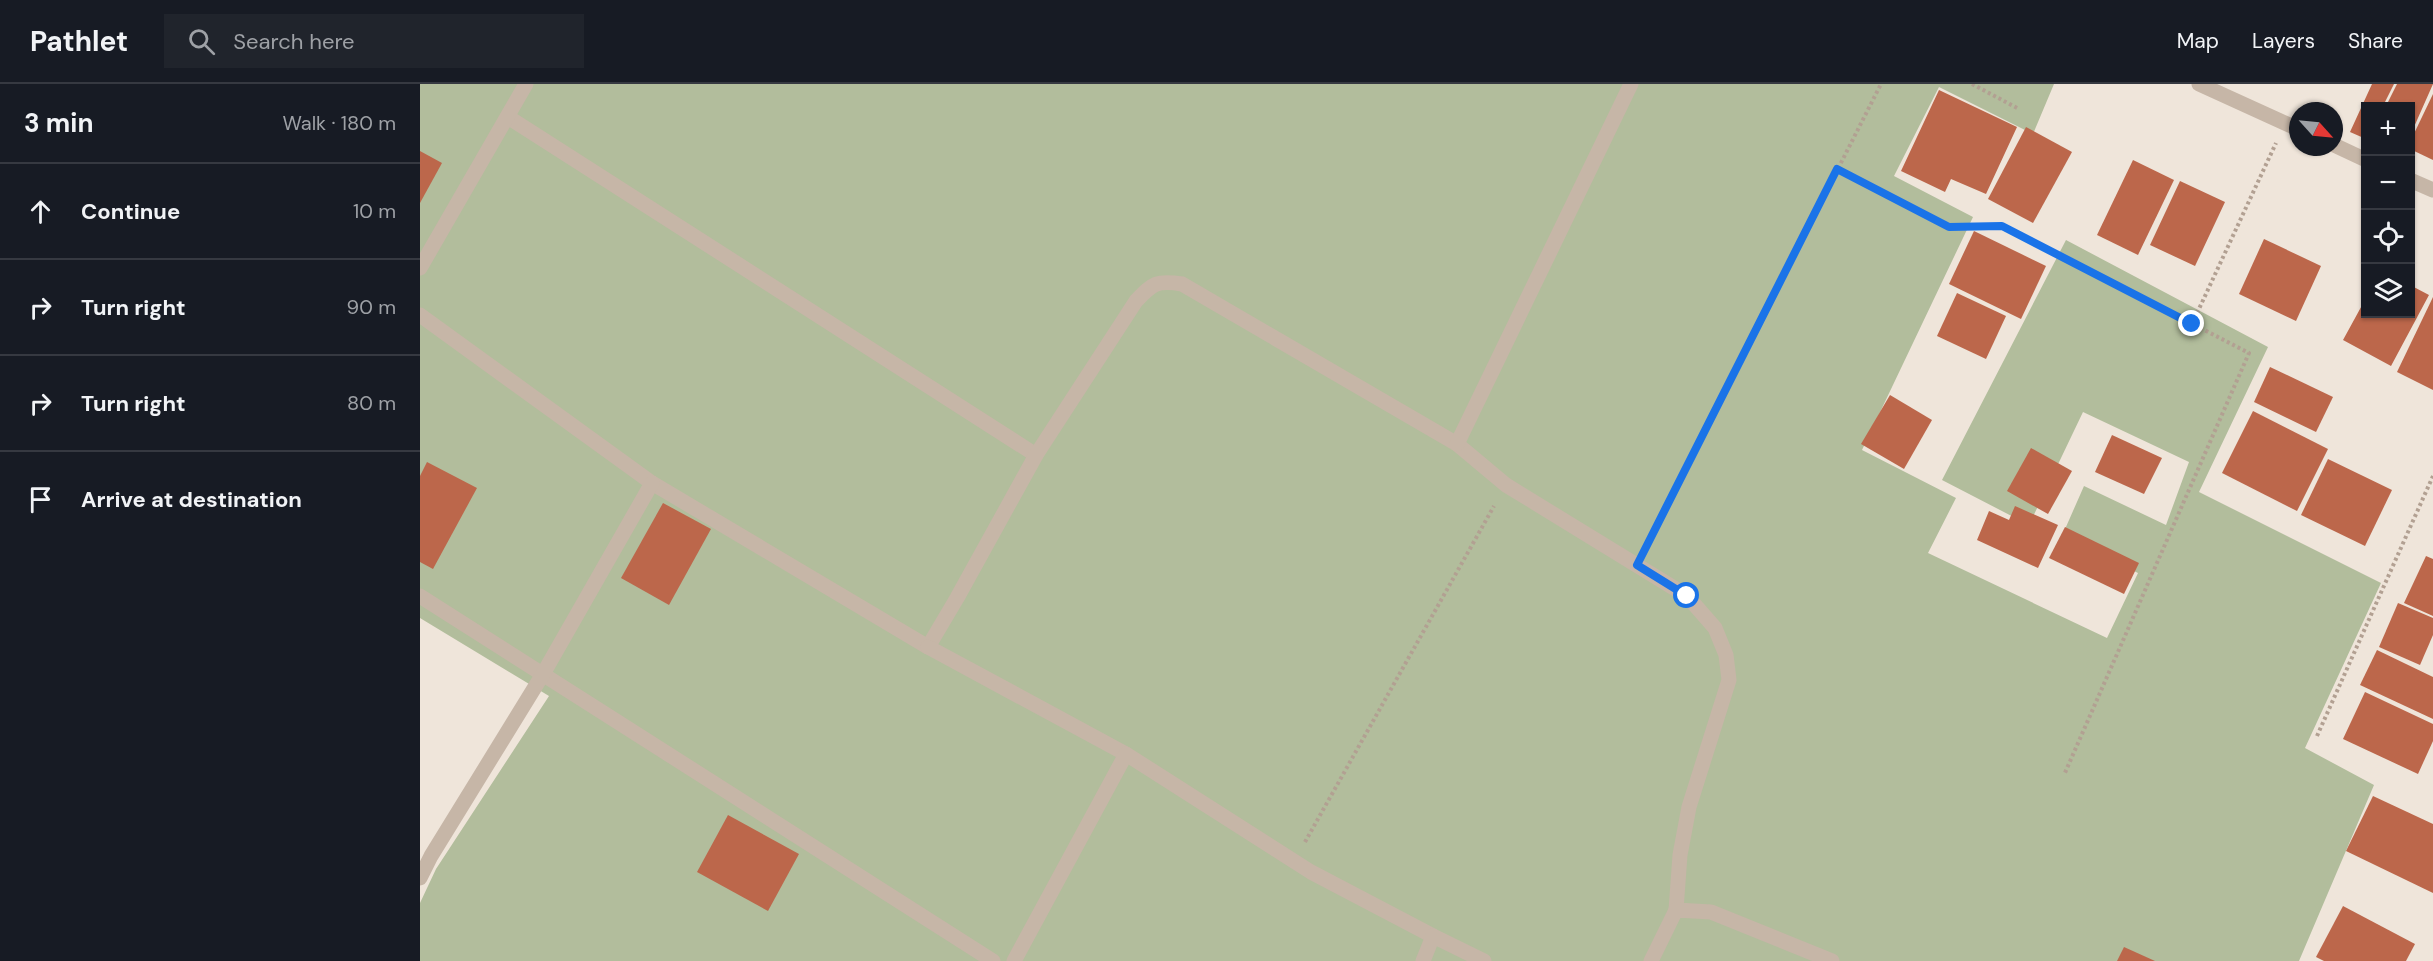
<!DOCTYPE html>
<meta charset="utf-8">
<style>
:root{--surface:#171b24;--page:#20242c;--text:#f1f3f6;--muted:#9ea1a6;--line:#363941}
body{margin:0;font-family:"DM Sans",sans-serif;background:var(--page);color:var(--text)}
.controls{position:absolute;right:18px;top:18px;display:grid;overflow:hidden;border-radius:0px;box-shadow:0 2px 4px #0004}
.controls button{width:54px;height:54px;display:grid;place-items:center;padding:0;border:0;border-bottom:2px solid var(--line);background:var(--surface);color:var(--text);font:30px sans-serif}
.compass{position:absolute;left:1869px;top:18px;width:54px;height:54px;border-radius:50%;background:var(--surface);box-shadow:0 2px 4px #0004;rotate:117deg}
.stop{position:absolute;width:18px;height:18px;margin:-14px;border:4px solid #1a73e8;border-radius:50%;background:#fff}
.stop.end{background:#1a73e8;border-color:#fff;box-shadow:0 2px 6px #0008}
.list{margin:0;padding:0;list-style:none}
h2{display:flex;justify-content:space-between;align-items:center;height:78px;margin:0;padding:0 24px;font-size:26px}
h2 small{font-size:20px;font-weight:400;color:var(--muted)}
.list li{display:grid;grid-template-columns:39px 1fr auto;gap:18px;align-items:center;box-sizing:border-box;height:96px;padding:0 24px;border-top:2px solid var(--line)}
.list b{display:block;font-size:22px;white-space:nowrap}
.list em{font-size:20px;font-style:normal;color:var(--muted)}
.icon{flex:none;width:33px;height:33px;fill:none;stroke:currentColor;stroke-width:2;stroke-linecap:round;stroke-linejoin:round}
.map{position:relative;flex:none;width:2013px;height:877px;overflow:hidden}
header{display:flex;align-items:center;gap:36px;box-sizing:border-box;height:84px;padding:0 30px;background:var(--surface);border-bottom:2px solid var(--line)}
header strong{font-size:28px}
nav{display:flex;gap:33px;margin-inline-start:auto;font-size:21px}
.search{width:420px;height:54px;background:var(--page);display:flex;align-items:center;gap:15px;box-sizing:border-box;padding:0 21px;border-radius:0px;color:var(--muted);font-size:22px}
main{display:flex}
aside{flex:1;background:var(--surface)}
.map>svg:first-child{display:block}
</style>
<header>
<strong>Pathlet</strong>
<div class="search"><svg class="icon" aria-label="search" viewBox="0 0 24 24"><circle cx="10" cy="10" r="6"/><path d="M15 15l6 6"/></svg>Search here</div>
<nav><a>Map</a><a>Layers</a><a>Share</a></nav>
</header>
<main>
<aside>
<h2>3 min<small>Walk · 180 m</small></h2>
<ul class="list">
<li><svg class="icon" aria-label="ahead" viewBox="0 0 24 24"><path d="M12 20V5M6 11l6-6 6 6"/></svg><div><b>Continue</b></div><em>10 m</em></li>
<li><svg class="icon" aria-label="right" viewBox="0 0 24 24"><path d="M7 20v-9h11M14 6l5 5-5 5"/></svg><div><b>Turn right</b></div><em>90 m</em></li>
<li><svg class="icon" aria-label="right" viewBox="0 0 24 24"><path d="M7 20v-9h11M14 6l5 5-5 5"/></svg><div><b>Turn right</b></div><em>80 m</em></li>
<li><svg class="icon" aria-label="arrive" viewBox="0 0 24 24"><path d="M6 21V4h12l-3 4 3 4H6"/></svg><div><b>Arrive at destination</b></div></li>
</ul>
</aside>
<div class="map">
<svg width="2013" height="877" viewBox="0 0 2013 877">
<rect width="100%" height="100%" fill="#efe5da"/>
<polygon fill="#b2bd9c" points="0,0 1634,0 1613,50 1519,3 1474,92 1553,133 1442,366 1536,414 1508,469 1687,554 1718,489 1642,452 1664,402 1746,441 1769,378 1663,328 1609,441 1522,396 1646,156 1848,263 1779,408 1961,499 1885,664 1954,701 1879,877 0,877 0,819 16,785 129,612 0,534"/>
<g fill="#bc674b">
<polygon points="1952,0 1974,0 1963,22 1946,22 1946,55 1930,48"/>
<polygon points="1977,0 2013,0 1990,52 1990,22 1966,22"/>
<polygon points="1519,6 1597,43 1566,110 1531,95 1525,108 1481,87"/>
<polygon points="2013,10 2013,76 1990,65 1990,58"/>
<polygon points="1606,43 1652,68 1613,139 1568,115"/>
<polygon points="0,67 22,79 0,119"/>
<polygon points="1713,76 1754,96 1718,171 1677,151"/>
<polygon points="1760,97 1805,118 1775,182 1730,161"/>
<polygon points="1554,147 1626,182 1601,235 1529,200"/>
<polygon points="1844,155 1901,182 1876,237 1819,210"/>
<polygon points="1990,201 2009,211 1971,282 1923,256 1946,214 1946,230 1990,230"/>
<polygon points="1537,209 1586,232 1566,275 1517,252"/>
<polygon points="2013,213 2013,306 1977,288"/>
<polygon points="1850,283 1913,313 1896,348 1834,318"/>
<polygon points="1470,311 1512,336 1484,385 1441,360"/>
<polygon points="1833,327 1908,365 1877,427 1802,389"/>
<polygon points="1692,351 1742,374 1724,410 1675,388"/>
<polygon points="1611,364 1652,387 1628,430 1587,407"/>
<polygon points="1908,375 1972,406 1945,462 1881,431"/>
<polygon points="7,378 57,404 13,485 0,478 0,392"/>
<polygon points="243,419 291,445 249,521 201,494"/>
<polygon points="1595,422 1638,441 1618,484 1557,456 1569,427 1589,436"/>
<polygon points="1645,443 1719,479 1704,510 1629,474"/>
<polygon points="2006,472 2013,475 2013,532 1984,519"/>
<polygon points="1978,519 2013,534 2013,551 2000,581 1959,563"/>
<polygon points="1957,566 2013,593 2013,635 1940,601"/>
<polygon points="1945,608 2013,640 2013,657 1998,690 1923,655"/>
<polygon points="1953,712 2013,740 2013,809 1926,767"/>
<polygon points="308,731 379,770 348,827 277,788"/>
<polygon points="1923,822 1995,860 1986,877 1904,877 1896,873"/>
<polygon points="1704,863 1735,877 1697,877"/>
</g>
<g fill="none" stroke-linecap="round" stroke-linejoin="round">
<g stroke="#b2a092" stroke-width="4" stroke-dasharray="3 3" stroke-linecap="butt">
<polyline points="1552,0 1599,25"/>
<polyline points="1417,85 1529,143 1582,142 1829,269 1644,691"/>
<polyline points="1772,240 1856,59"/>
<polyline points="1228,459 1461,0"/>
<polyline points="1897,652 2013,392"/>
<polyline points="885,758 1074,422"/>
</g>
<g stroke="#c6b6a7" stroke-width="15">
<polyline points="1779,0 1878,45"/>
<polyline points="88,33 616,371"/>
<polyline points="1914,61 1946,76"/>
<polyline points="1990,96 2013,106"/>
<polyline points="0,184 106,0"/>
<path d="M0,231L232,399L508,563L537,514L616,371L716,217C733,199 737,196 762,200L1037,360L1086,401L1267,512L1295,544L1306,571L1309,596L1269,723L1260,771L1256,826"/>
<polyline points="1037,360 1211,0"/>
<polyline points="0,512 573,877"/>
<polyline points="508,563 706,670"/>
<polyline points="0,794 11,772 123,590 232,399"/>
<polyline points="594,877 706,670 891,788 1013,852"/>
<polyline points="1003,877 1013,852 1064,877"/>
<polyline points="1231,877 1256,826 1291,828 1412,877"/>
</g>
</g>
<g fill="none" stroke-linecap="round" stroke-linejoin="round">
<polyline stroke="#1a73e8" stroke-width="8" points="1267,512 1217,481 1417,85 1529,143 1582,142 1772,240"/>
</g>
</svg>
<div class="controls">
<button>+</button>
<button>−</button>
<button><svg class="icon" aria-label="locate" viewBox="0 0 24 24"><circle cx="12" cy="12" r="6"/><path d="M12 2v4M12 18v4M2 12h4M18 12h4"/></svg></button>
<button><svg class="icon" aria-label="layers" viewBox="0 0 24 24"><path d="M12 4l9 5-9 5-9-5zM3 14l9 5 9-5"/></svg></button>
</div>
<svg class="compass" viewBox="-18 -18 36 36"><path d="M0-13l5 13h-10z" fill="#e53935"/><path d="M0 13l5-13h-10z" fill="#9ea1a6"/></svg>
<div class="stop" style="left:1267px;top:512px"></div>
<div class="stop end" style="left:1772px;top:240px"></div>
</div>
</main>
